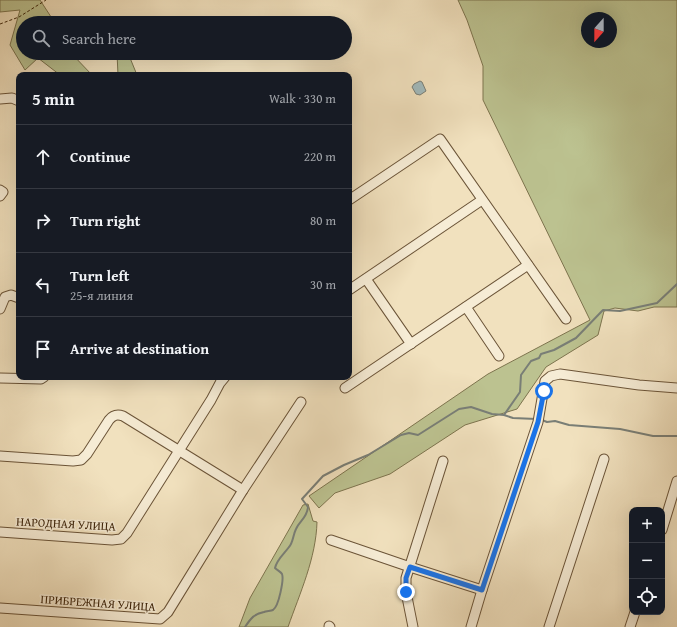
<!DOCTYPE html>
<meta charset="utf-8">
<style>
:root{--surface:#171b24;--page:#242831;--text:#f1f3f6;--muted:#9ea1a6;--line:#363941}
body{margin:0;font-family:"Gentium Book Plus",serif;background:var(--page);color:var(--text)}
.controls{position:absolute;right:12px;bottom:12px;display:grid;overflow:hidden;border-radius:8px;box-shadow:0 4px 16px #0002}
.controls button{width:36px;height:36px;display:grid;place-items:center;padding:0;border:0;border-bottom:1px solid var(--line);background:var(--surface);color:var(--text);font:20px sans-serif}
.compass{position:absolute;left:581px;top:12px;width:36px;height:36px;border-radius:50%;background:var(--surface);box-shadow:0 4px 16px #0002;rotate:201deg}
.stop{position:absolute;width:12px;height:12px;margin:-9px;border:3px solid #1a73e8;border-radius:50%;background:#fff}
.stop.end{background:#1a73e8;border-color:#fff;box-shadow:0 1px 4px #0008}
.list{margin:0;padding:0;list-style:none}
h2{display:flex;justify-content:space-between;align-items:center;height:52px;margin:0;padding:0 16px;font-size:17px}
h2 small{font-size:13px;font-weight:400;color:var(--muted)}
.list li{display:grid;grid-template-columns:26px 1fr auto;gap:12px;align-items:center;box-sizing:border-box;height:64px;padding:0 16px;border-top:1px solid var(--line)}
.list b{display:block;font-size:15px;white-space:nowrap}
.list p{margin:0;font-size:13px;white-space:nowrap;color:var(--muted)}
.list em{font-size:13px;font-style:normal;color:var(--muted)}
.icon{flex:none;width:22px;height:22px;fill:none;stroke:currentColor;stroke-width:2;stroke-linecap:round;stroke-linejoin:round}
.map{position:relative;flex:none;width:677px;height:627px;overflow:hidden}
.search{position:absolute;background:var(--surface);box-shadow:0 4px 16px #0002;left:16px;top:16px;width:336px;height:44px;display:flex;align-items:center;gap:10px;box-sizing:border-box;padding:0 14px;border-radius:22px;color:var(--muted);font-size:15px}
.panel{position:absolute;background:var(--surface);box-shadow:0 4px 16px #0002;left:16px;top:72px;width:336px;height:308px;border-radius:8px}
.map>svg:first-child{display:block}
</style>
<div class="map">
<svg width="677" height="627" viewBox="0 0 677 627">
<rect width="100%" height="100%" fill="#f1e1be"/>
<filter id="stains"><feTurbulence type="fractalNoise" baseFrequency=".005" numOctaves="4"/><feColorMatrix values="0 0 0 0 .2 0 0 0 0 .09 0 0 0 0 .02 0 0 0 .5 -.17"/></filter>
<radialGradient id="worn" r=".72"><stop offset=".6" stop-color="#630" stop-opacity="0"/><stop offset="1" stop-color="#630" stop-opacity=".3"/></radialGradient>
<g fill="#bcc290" stroke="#7d744e" fill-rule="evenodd">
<polygon points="0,0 40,0 55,23 23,23 23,53 71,53 92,75 60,75 38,58 25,70 10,45 20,10 0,12"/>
<path d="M458,0H677V307H654L638,311L615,308L604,311L598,335L546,367L517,409L465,425L390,474L335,493L319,508L309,496L488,374L590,320L483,100V66L467,20ZM587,18H611V42H587Z"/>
<polygon points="117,53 128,53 137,75 118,75"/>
<path d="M308,504L313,521L317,522C316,558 300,593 288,627H239L250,598L303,505Z"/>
</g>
<polygon fill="#a1babd" stroke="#797e76" points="420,81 422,82 426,91 420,95 416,94 412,87 414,84"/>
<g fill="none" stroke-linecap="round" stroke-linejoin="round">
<g stroke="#797e76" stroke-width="2">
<polyline points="504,415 513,418 536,419"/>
<polyline points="542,420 547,422 555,421 569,425 620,429 653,436 677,436"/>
<path d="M245,627C251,618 254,614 264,612C266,611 271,611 273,610C279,606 284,579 282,574C281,572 277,570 275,568C277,559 284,554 289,547C293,543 293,535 296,529C300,520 307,518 308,507L302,499L323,476L344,465L368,455L401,435L409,433L418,435L459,409L471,407L492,414L504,415L520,392L521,375L531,361L539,358L541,354L554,350L576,338L603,310L620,311L657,303L677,284"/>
</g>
<defs>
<g id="minor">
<polyline points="0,99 12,98 19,101"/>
<polyline points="0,190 3,192 0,196"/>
<polyline points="349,200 440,139 566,319"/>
<polyline points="366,279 411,344"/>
<polyline points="349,290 482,200"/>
<polyline points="466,307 499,356"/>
<polyline points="0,309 5,297 11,295 19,298"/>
<polyline points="0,378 41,379 44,377"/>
<polyline points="345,388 528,265"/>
<path d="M0,456L73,461L81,460L87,454L109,420C113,415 117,414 123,416L243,490"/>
<polyline points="662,530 677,481"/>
<polyline points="0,532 112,540 121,539 127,533 211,400 220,383 225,377"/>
<polyline points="331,540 410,567 482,590"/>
<polyline points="0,608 160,619 168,612 243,490 301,402"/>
<polyline points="329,626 330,627"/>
<polyline points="413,627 406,592 406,578 443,461"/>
<polyline points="471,627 482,590 538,422 545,381 551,376 560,374 639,385 677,388"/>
<polyline points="549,627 604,459"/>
<polyline points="630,627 635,612"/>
</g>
</defs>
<use href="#minor" stroke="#6b5438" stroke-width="11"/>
<polyline stroke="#3e250b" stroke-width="1" stroke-dasharray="3 2" stroke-linecap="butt" points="0,24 19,17 46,0"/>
<use href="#minor" stroke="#f6ecd5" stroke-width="9"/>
</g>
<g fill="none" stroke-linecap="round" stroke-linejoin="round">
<polyline stroke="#1a73e8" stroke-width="5" points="406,592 406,578 410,567 482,590 538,422 544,391"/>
</g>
<g text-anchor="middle" stroke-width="3" stroke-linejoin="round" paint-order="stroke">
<g font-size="12" fill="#3e250b" stroke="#f6ecd5">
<text transform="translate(66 524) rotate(3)" y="4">НАРОДНАЯ УЛИЦА</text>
<text transform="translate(98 603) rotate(4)" y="4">ПРИБРЕЖНАЯ УЛИЦА</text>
</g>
</g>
<rect width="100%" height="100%" filter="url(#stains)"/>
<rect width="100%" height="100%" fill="url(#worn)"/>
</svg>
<div class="controls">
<button>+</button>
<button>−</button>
<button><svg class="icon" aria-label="locate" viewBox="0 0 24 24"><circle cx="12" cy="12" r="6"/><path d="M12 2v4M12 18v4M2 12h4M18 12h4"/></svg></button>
</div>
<svg class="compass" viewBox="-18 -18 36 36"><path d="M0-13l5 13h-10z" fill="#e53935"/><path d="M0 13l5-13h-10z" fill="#9ea1a6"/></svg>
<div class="stop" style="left:544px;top:391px"></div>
<div class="stop end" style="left:406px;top:592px"></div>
<div class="search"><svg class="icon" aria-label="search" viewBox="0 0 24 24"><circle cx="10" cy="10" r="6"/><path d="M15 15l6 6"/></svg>Search here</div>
<section class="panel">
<h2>5 min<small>Walk · 330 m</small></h2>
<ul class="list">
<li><svg class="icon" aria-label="ahead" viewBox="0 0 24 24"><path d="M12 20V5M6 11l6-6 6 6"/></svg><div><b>Continue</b></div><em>220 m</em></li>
<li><svg class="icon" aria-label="right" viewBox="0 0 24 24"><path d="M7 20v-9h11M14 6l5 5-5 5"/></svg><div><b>Turn right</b></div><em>80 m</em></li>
<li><svg class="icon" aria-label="left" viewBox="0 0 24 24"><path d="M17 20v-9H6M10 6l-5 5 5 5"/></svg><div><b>Turn left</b><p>25-я линия</p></div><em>30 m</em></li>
<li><svg class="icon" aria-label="arrive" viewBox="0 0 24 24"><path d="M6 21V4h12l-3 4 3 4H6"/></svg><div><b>Arrive at destination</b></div></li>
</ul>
</section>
</div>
